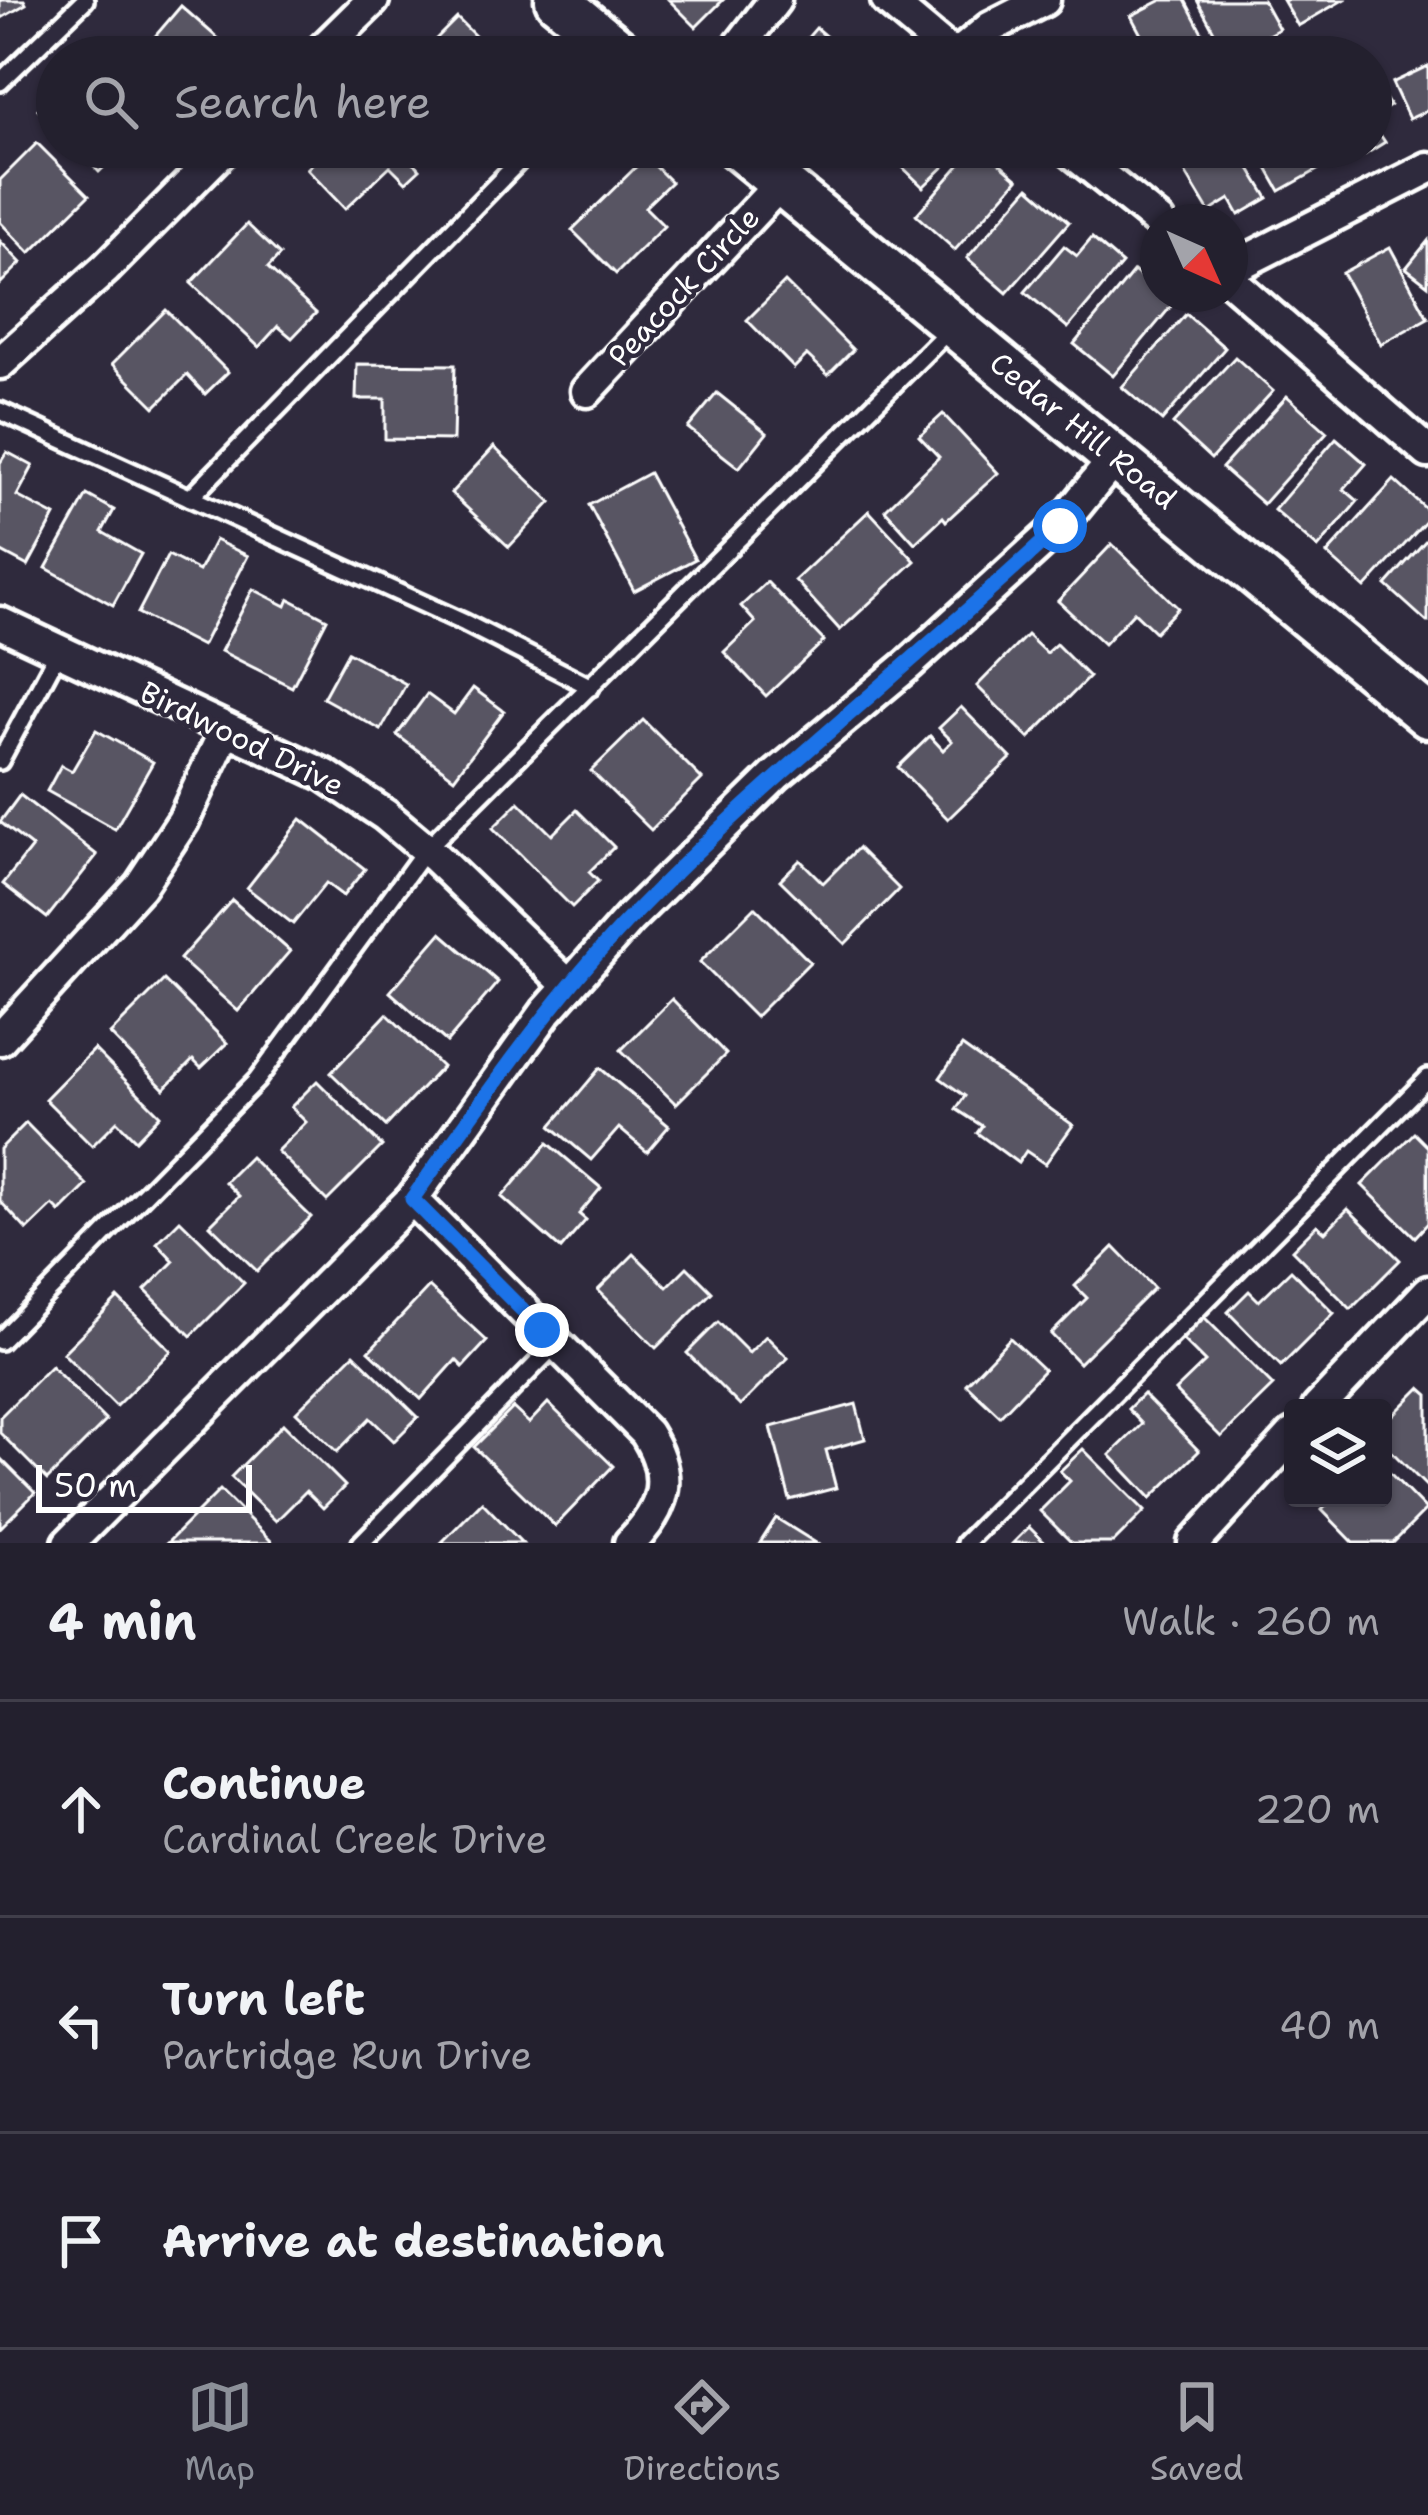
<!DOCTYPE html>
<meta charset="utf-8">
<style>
:root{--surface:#23202e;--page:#2b2836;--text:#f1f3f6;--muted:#a3a3aa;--line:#403e4a;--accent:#8c9099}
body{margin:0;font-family:"Shantell Sans",sans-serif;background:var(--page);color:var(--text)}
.controls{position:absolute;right:36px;bottom:36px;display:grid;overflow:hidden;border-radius:12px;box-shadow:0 3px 9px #0004}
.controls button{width:108px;height:108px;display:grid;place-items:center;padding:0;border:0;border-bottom:3px solid var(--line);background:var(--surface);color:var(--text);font:60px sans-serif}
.compass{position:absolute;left:1140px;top:204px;width:108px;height:108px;border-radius:50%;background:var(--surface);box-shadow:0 3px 9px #0004;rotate:135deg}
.scale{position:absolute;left:36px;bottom:30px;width:216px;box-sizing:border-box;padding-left:12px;border:6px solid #fff;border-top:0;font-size:33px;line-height:42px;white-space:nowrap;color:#fff;-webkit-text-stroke:9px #2f2a3d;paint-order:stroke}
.stop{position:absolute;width:36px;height:36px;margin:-27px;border:9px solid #1a73e8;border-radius:50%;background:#fff}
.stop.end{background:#1a73e8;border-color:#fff;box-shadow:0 3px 12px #0008}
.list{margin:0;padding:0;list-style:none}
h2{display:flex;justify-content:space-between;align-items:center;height:156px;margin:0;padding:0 48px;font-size:51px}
h2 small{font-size:39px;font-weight:400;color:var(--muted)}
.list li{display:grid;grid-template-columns:78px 1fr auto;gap:36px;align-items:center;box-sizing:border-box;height:216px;padding:0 48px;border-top:3px solid var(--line)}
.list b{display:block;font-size:45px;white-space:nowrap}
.list p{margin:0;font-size:39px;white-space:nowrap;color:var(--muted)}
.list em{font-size:39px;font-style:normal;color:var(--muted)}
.icon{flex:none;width:66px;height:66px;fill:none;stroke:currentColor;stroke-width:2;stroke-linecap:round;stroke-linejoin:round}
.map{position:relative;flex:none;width:1428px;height:1543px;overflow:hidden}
.search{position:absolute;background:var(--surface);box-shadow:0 3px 9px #0004;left:36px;right:36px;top:36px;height:132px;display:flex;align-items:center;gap:30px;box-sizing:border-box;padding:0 42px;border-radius:66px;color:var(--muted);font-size:45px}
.sheet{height:804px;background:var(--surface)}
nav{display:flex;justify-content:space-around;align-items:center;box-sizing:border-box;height:168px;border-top:3px solid var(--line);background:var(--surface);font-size:33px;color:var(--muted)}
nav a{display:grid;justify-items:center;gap:6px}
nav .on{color:var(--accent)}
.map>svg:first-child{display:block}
</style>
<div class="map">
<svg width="1428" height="1543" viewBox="0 0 1428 1543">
<rect width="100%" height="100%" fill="#2f2a3d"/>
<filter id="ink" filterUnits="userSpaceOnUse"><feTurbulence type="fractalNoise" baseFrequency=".00833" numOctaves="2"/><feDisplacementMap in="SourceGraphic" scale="24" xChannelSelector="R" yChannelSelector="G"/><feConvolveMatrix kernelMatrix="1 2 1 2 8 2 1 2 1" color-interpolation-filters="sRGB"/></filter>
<g filter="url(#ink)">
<g fill="#595564" stroke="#fff" stroke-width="3">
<polygon points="0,0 24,0 26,4 0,19"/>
<polygon points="669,0 723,0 696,27"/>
<polygon points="1162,0 1185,0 1215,57 1153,57 1131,16"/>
<polygon points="1197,0 1263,0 1279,29 1228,57"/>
<polygon points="1283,0 1343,0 1298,26"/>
<polygon points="181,6 229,48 221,57 169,57 151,41"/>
<polygon points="457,18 496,57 418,57"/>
<polygon points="816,28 850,57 791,57"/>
<polygon points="1428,66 1428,110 1409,119 1392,83"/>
<polygon points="1371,76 1390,106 1371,118"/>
<polygon points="57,91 57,129 38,109"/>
<polygon points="1371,121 1385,142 1358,159 1350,147 1371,147"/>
<polygon points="37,143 89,195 30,253 0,222 0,180"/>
<polygon points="75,147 125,147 99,172"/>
<polygon points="329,147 399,147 420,169 406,182 390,166 345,209 307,169"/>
<polygon points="895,147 954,147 959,152 923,187 888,153"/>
<polygon points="975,147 981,147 1018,179 955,250 916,215"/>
<polygon points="1193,147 1237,147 1268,198 1239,215 1230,199 1209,212 1176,157"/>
<polygon points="1255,147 1318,147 1328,164 1280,191"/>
<polygon points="646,157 671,182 645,207 664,226 616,274 572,230"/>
<polygon points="1029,187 1069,222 1007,293 967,258"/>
<polygon points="247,224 280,255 268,268 316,313 292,338 278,326 259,347 191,283"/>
<polygon points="1092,238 1122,264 1068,328 1025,292 1064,246 1077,256"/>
<polygon points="0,241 21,263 0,284"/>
<polygon points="1428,241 1428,285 1406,268"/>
<polygon points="1390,247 1428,318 1381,344 1342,273"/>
<polygon points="1134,271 1173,304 1113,376 1074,344"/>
<polygon points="785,282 853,350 828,375 807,355 794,368 747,320"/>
<polygon points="166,310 228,372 205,394 187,375 155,407 112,364"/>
<polygon points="1186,314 1225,348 1162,421 1122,387"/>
<polygon points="1235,357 1273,391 1211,459 1173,424"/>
<polygon points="357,364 455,365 453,440 385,439 385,399 356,399"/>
<polygon points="717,393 767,433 739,468 688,428"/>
<polygon points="1287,396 1327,432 1263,504 1222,468"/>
<polygon points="943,414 998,473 946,521 943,517 915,543 885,510 939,457 919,436"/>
<polygon points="1336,438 1366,464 1344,489 1358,501 1318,548 1274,510"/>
<polygon points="494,447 551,502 509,547 451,493"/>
<polygon points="7,452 33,466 17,496 55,516 28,566 0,551 0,463"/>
<polygon points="649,473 695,559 634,591 589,505"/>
<polygon points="1394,480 1428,511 1428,519 1365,588 1327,554"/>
<polygon points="87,495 114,510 102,532 141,554 113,605 46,568"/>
<polygon points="869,511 915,561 840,630 795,580"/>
<polygon points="1428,538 1428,622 1427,622 1386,585"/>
<polygon points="215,540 248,556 202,646 138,613 168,555 199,571"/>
<polygon points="1112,544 1178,608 1155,632 1134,612 1104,644 1058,601"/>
<polygon points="767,582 824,641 766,696 724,652 755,622 741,606"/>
<polygon points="253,589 286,606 289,599 327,619 292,687 221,651"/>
<polygon points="1027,635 1046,653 1056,644 1089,677 1029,738 977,686"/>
<polygon points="348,652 406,684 381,730 323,698"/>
<polygon points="473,688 504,711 454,778 397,735 427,694 454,714"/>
<polygon points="961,707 1011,758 948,819 898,767 930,736 943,750 952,741 939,728"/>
<polygon points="643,720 702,779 651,830 591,771"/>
<polygon points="96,730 153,762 115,829 47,791 61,765 72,771"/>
<polygon points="20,795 97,855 47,918 3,884 32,847 0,822"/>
<polygon points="519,802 552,835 577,810 614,847 589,872 598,881 572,907 493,828"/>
<polygon points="301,819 365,869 343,896 326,883 293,924 247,888"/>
<polygon points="858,848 899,889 845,944 780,880 800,860 823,883"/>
<polygon points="232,900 290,951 238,1011 180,959"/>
<polygon points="755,907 810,962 755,1017 700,962"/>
<polygon points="441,933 498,982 447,1042 390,992"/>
<polygon points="164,980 227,1043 201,1068 193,1060 164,1089 110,1034"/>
<polygon points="672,999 726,1054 676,1104 621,1050"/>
<polygon points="387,1014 442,1067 386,1126 331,1073"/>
<polygon points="962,1046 1073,1125 1045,1164 1026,1151 1018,1163 977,1133 982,1126 956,1109 965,1096 940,1078"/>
<polygon points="94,1049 160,1115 136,1140 117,1121 92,1146 45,1099"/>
<polygon points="600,1068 669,1126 647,1152 619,1128 591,1160 551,1126"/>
<polygon points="317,1081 382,1146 327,1201 277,1151 306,1122 291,1107"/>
<polygon points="26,1123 87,1185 60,1212 53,1205 27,1230 0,1201 0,1149"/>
<polygon points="1414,1133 1428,1147 1428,1223 1415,1237 1362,1185"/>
<polygon points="548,1143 601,1188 579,1214 586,1220 561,1249 502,1197"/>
<polygon points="250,1157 311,1217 257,1271 210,1225 239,1196 225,1182"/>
<polygon points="1348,1209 1400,1260 1351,1309 1292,1250 1317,1225 1325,1232"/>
<polygon points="180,1220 244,1283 191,1336 145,1290 174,1261 157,1243"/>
<polygon points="1114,1247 1154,1288 1079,1363 1051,1334 1087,1298 1075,1286"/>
<polygon points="634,1254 667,1287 687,1267 712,1292 656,1348 598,1290"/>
<polygon points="1291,1270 1334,1313 1281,1366 1228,1312 1249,1291 1259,1301"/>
<polygon points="429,1287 487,1341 463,1367 456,1360 421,1399 369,1351"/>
<polygon points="118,1298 171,1351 116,1406 63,1353"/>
<polygon points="1204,1317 1273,1386 1221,1437 1175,1391 1205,1362 1182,1339"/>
<polygon points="718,1322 749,1353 766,1336 788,1358 740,1406 687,1353"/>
<polygon points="1010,1338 1044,1370 1000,1416 966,1384"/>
<polygon points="354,1354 418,1417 394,1441 370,1418 337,1452 296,1412"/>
<polygon points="51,1366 106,1421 47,1480 0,1433 0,1417"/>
<polygon points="1420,1388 1428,1395 1428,1488 1383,1443 1383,1425"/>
<polygon points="1143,1394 1199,1451 1151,1498 1110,1455 1142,1424 1128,1409"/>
<polygon points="548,1403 613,1466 555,1526 474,1447 513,1408 529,1423"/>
<polygon points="856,1404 865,1439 826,1450 836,1488 790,1500 771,1427"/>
<polygon points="283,1424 345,1486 323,1508 306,1491 276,1521 231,1477"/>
<polygon points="1083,1449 1145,1511 1113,1543 1072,1543 1040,1511 1070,1481 1060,1471"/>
<polygon points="0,1458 35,1493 0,1528"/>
<polygon points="1383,1466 1426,1510 1393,1543 1354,1543 1322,1510 1334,1498 1383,1498"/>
<polygon points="220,1490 273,1543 167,1543"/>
<polygon points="482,1502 522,1543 441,1543"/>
<polygon points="776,1518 816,1543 760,1543"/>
<polygon points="1029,1527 1045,1543 1013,1543"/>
</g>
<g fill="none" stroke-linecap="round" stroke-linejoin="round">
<defs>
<g id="lane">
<polyline points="0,82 85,0"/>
<polyline points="0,411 465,623 591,687"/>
<polyline points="190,498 533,147"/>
<polyline points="0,761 59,651"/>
<polyline points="0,1341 257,1080 426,849 953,326"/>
<polyline points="361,1543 556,1344"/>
<polyline points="965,1543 1428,1078"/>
</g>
<g id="street">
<polyline points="887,0 955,57"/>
<polyline points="315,57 373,0"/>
<polyline points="731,57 775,0"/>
<polyline points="955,57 991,27 1044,0"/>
<polyline points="1066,147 1159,222"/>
<polyline points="1230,269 1428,168"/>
<polyline points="1230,280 1428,452"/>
<polyline points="0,363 106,268 226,147"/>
<polyline points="587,391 781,183"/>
<polyline points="0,623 325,775 385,815 435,857 569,986"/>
<polyline points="0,1039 140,886 183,821 226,729"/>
<path d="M412,1199L646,1433C673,1476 666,1507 630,1543"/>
<polyline points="1318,1408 1428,1292"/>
<polyline points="69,1543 412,1199 546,1012 629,919 776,775 909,664 1060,526 1116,457"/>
<polyline points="1194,1543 1293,1435"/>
</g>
<g id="secondary">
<polyline points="557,0 627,57"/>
<polyline points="737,147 1428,716"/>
</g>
</defs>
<use href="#lane" stroke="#fff" stroke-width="24"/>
<use href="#street" stroke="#fff" stroke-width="39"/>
<use href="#secondary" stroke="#fff" stroke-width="51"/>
<use href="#lane" stroke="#2f2a3d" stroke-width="15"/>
<use href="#street" stroke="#2f2a3d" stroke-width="30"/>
<use href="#secondary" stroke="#2f2a3d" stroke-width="42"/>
</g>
</g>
<g fill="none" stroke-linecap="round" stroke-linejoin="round" filter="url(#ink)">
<path stroke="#1a73e8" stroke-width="15" d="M542,1330L412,1199C481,1103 547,1005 629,919C764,778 919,660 1060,526"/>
</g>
<g text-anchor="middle" stroke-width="9" stroke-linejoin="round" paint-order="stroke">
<g font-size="30" fill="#fff" stroke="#2f2a3d">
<text transform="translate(684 287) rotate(-47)" y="10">Peacock Circle</text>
<text transform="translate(1083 431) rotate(39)" y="10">Cedar Hill Road</text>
<text transform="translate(242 739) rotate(26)" y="10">Birdwood Drive</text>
</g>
</g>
</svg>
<div class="controls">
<button><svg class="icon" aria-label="layers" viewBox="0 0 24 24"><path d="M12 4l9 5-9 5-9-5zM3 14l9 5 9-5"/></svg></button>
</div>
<svg class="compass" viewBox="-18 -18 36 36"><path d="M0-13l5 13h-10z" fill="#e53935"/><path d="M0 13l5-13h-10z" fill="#a3a3aa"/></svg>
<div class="scale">50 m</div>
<div class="stop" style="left:1060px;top:526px"></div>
<div class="stop end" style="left:542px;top:1330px"></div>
<div class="search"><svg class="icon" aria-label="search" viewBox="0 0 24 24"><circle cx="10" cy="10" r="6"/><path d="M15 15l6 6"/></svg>Search here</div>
</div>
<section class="sheet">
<h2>4 min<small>Walk · 260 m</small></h2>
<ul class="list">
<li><svg class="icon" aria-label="ahead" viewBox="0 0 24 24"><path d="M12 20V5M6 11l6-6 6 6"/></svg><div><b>Continue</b><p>Cardinal Creek Drive</p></div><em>220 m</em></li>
<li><svg class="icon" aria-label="left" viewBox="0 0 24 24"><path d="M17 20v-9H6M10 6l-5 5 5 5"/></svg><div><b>Turn left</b><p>Partridge Run Drive</p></div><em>40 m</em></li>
<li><svg class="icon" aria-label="arrive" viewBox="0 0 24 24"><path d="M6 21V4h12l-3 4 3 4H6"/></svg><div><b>Arrive at destination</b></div></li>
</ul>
</section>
<nav>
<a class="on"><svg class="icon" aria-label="map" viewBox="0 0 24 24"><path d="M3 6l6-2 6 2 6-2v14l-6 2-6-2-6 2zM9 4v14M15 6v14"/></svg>Map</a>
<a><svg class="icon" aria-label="directions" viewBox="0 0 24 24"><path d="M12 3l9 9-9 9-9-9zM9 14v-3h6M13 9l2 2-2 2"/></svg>Directions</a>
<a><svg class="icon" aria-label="saved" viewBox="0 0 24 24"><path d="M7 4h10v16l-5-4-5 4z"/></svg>Saved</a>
</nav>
